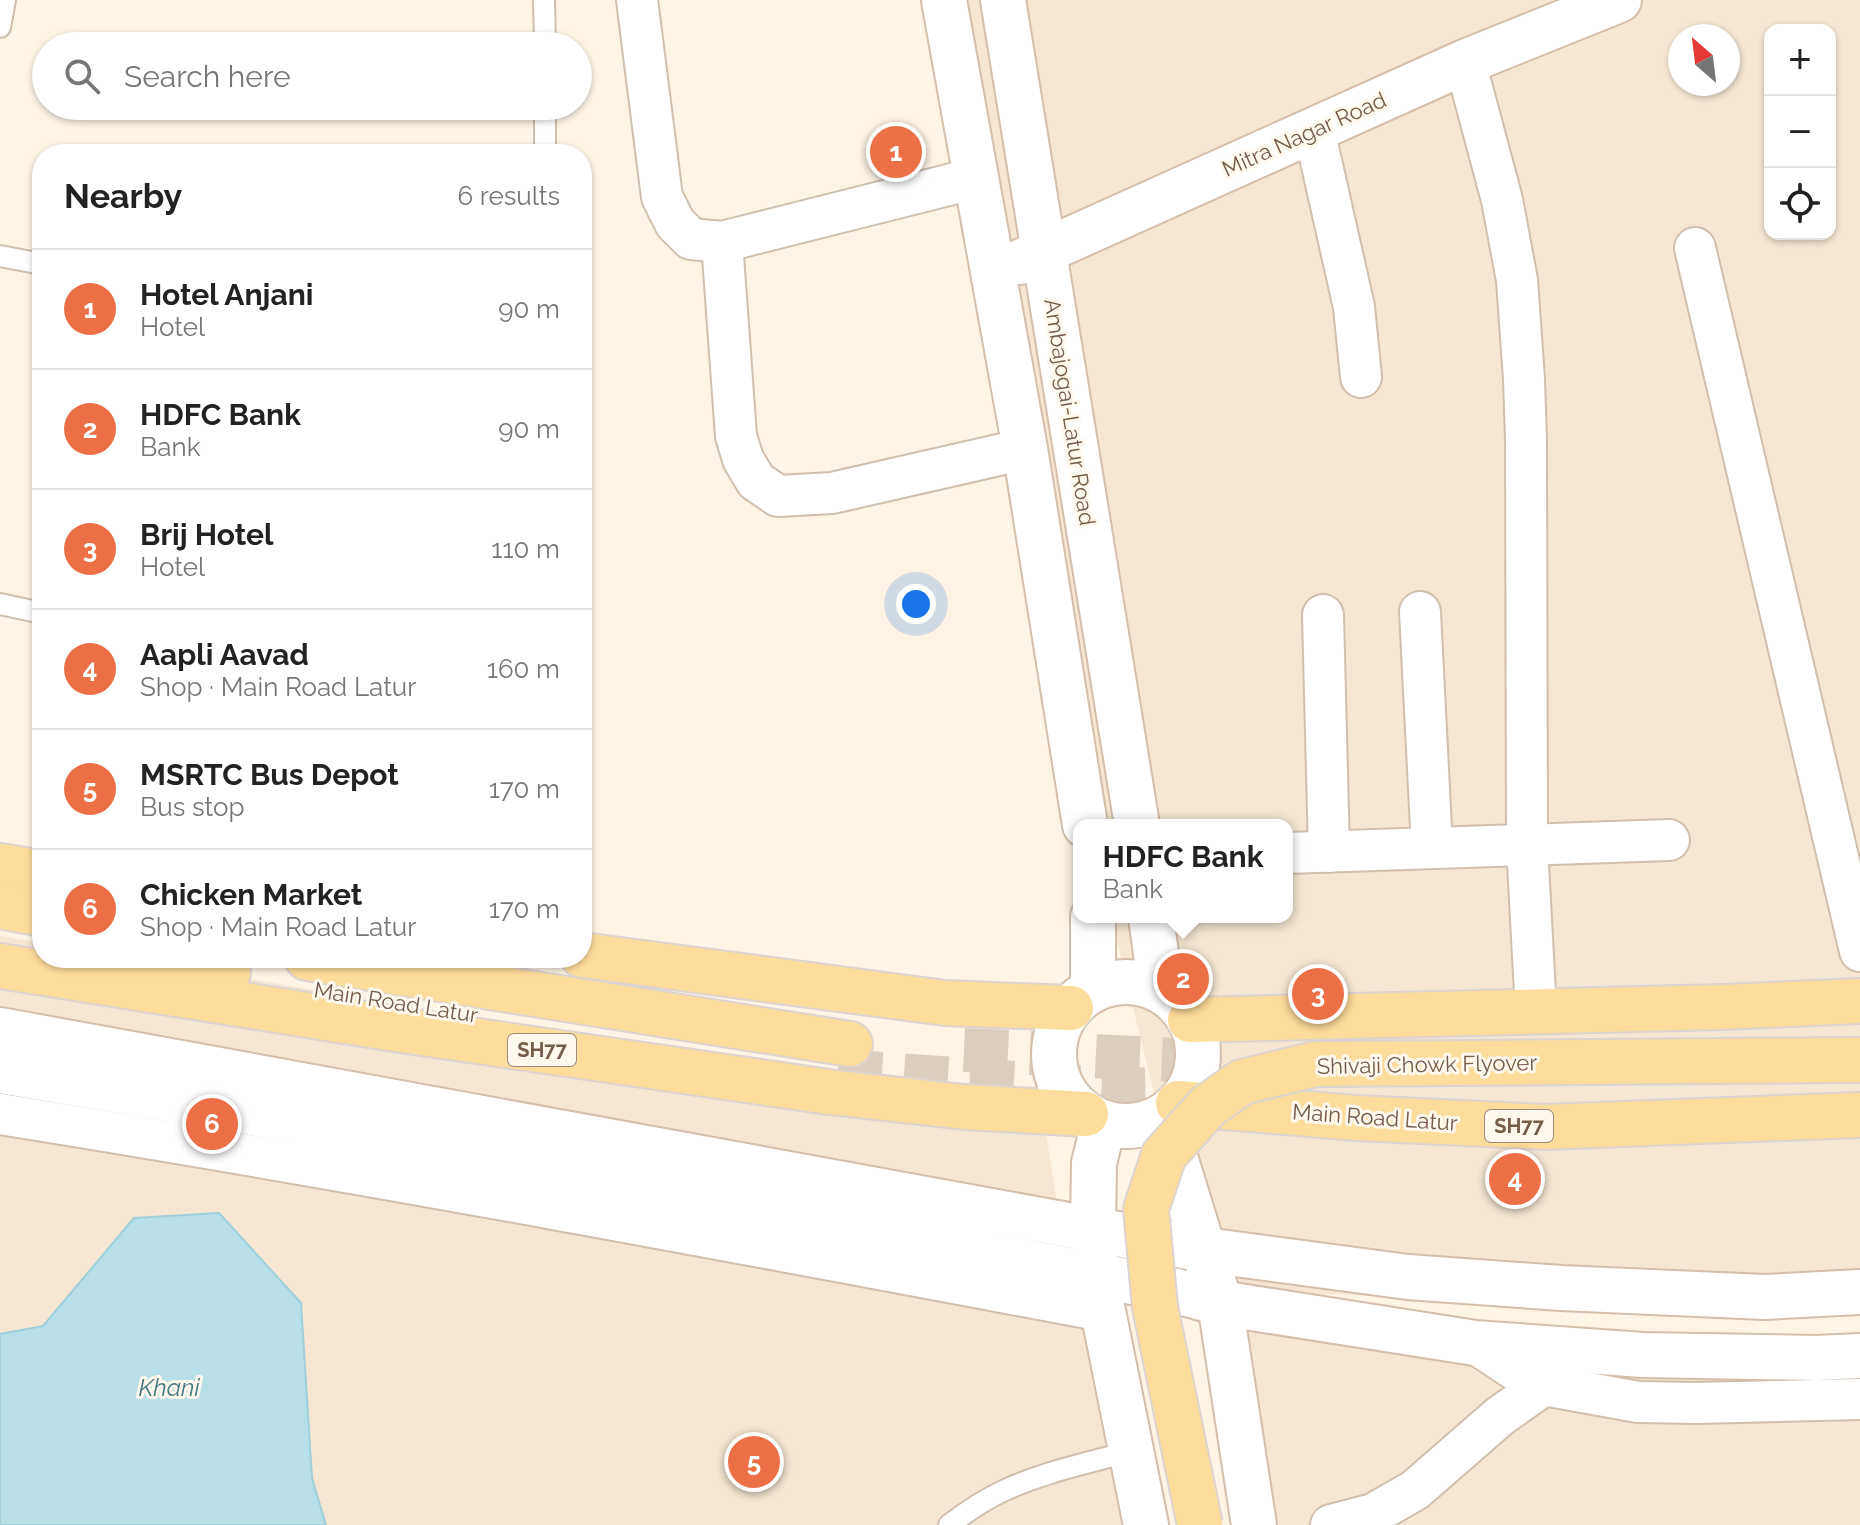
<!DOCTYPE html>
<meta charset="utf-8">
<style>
:root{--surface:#fff;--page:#f2f2f2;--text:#222;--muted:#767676;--line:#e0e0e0;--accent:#ec6f45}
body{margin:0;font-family:Raleway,sans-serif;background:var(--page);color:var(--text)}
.controls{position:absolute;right:24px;top:24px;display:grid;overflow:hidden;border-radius:16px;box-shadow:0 2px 6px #0004}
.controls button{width:72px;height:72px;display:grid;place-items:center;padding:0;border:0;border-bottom:2px solid var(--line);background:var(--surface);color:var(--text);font:40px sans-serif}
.compass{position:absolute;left:1668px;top:24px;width:72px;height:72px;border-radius:50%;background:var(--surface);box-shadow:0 2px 6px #0004;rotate:332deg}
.you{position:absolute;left:916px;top:604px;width:28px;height:28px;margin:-20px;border:6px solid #fff;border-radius:50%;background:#1a73e8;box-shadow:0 0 0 12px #1a73e833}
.badge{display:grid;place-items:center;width:52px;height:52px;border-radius:50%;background:var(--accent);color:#fff;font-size:26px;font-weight:700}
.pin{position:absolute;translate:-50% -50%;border:4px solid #fff;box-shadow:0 2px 8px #0006}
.popup{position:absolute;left:1073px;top:819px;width:220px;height:104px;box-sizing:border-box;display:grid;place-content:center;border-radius:16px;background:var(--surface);filter:drop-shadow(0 2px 6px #0005);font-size:26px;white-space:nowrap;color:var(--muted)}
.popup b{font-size:30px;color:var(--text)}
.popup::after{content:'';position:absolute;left:50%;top:100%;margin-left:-16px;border:16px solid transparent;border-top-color:var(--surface)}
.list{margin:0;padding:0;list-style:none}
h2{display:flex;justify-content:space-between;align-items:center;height:104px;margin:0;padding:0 32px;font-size:34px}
h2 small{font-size:26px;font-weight:400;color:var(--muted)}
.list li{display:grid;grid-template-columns:52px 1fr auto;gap:24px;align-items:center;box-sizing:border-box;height:120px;padding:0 32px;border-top:2px solid var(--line)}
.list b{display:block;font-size:30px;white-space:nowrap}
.list p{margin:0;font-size:26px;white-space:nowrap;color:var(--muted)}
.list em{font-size:26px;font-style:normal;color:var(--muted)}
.icon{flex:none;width:44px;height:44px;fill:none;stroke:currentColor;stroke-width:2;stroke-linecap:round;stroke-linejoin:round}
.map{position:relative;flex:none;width:1860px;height:1525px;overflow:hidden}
.search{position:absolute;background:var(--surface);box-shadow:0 2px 6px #0004;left:32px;top:32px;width:560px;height:88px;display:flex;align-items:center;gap:20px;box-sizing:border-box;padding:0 28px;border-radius:44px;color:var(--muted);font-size:30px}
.panel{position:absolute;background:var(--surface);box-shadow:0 2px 6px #0004;left:32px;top:144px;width:560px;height:824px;border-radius:32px}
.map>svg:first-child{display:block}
</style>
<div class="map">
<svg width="1860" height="1525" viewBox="0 0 1860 1525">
<rect width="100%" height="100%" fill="#fdf4e5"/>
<g fill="#f5e7d3" fill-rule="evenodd">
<path d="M964,0H1860V1290L1778,1298L1284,1294L1471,1343L1860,1350V1525H1232L1202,1280L1160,1118L1111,917H1287V825H1092ZM1770,30H1830V234H1770ZM1680,36H1728V84H1680Z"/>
<polygon points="0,936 42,943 42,958 128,958 1043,1115 1072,1293 1139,1525 0,1525"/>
</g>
<polygon fill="#b8dfe8" stroke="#9ecfda" stroke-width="2" points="219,1213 301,1303 312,1478 326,1525 0,1525 0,1334 43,1326 134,1218"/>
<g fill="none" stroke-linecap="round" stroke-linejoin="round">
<g stroke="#dccebe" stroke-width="44" stroke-dasharray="44 22" stroke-linecap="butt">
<polyline points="964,1050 1199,1061"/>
<polyline points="838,1071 1117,1090 1222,1088"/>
</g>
<defs>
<g id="lane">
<polyline points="544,0 545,46"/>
<polyline points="0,27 5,0"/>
<polyline points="545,154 545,106"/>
<polyline points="0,256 42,264"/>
<polyline points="0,604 42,613"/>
<path d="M949,1525C966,1512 984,1500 1003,1491C1043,1472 1089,1463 1131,1451"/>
</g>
<g id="street">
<polyline points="637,0 662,197 675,223 691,239 722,242 976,178"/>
<polyline points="1465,62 1502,200 1517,280 1524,379 1526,440 1527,845 1536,1012"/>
<polyline points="1314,130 1354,307 1361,377"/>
<polyline points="722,242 736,436 743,459 756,481 778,496 832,493 1025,449"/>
<polyline points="1695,248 1860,951"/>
<polyline points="1420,612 1432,848"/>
<polyline points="1323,615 1329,852"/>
<polyline points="1287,853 1669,840"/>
<path d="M0,1114C369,1173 736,1242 1103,1311"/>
<polyline points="1475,1343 1514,1369 1544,1385 1638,1402 1697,1403 1860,1399"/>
<polyline points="1331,1525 1373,1514 1415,1490 1500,1416 1544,1385"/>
</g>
<g id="secondary">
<polyline points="944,0 1025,449 1085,825"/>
<polyline points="1003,0 1137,825"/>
<polyline points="1020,262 1465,62 1619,0"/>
<polyline points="1093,917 1093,990"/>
<polyline points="1151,917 1161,990"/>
<circle cx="1126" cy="1054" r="72"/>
<polyline points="0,1030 1205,1250 1408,1277 1561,1288 1765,1297 1860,1292"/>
<polyline points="0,1071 268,1116 1173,1290 1220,1303 1475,1343 1643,1355 1816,1358 1860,1356"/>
<polyline points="1163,1118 1220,1303 1254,1525"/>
<polyline points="1104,1123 1094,1163 1093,1228 1096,1276 1146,1525"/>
</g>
<g id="primary">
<polyline points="0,866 42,873"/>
<polyline points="0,906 42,914"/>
<polyline points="582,955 945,1003 1071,1008"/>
<polyline points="144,958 228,973"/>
<polyline points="307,958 850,1044"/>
<polyline points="0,966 395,1029 829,1092 965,1107 1086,1114"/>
<polyline points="1190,1020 1723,1007 1860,1001"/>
<polyline points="1178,1103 1356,1118 1545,1127 1860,1115"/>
</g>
</defs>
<use href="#lane" stroke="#d1bfad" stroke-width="24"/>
<use href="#street" stroke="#d1bfad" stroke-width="44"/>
<use href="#secondary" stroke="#d5beaa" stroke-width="48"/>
<use href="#primary" stroke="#dcd4d0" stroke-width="48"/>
<use href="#lane" stroke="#fff" stroke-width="20"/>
<use href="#street" stroke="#fff" stroke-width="40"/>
<use href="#secondary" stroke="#fff" stroke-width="44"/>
<use href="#primary" stroke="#fedc9b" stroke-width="44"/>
<defs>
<polyline id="primary-bridge" points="1200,1525 1155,1307 1146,1209 1164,1155 1208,1106 1242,1082 1316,1064 1860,1060"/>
</defs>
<use href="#primary-bridge" stroke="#dcd4d0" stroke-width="48" stroke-linecap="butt"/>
<use href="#primary-bridge" stroke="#fedc9b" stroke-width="44"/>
</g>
<g text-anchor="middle" stroke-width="6" stroke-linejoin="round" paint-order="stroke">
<g fill="#fff8ec" stroke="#a08a7a" stroke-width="2">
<rect x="508" y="1034" width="68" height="32" rx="6"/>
<rect x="1485" y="1110" width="68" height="32" rx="6"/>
</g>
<g font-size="20" font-weight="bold" fill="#775b49">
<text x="542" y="1057">SH77</text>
<text x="1519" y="1133">SH77</text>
</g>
<g font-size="22" fill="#775b49" stroke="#fff8ec">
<text transform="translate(1304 134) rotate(-24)" y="8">Mitra Nagar Road</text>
<text transform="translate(1070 412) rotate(81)" y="8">Ambajogai-Latur Road</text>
<text transform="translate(396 1002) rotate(9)" y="8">Main Road Latur</text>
<text transform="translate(1427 1064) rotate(-1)" y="8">Shivaji Chowk Flyover</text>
<text transform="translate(1375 1117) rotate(4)" y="8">Main Road Latur</text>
</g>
<g font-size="24" font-style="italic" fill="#3f7784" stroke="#fff8ec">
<text x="169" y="1396">Khani</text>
</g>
</g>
</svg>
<div class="controls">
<button>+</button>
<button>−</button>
<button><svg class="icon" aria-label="locate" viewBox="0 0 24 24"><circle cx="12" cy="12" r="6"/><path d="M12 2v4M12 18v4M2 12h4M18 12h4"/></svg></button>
</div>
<svg class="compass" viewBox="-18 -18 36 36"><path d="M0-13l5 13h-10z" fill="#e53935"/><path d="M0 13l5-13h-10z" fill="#767676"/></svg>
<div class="you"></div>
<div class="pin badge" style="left:896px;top:152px">1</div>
<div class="pin badge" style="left:1183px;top:979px">2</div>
<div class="popup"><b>HDFC Bank</b>Bank</div>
<div class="pin badge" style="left:1318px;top:994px">3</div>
<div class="pin badge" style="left:1515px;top:1179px">4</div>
<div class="pin badge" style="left:754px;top:1462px">5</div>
<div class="pin badge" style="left:212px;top:1124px">6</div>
<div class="search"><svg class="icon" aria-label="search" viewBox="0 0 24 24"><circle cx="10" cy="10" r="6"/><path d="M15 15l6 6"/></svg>Search here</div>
<section class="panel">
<h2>Nearby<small>6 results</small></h2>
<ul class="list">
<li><span class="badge">1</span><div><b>Hotel Anjani</b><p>Hotel</p></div><em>90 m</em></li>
<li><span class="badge">2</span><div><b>HDFC Bank</b><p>Bank</p></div><em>90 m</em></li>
<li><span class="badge">3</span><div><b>Brij Hotel</b><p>Hotel</p></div><em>110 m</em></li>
<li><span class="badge">4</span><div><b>Aapli Aavad</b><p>Shop · Main Road Latur</p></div><em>160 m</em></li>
<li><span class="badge">5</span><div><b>MSRTC Bus Depot</b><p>Bus stop</p></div><em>170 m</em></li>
<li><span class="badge">6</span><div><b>Chicken Market</b><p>Shop · Main Road Latur</p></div><em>170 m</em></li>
</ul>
</section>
</div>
